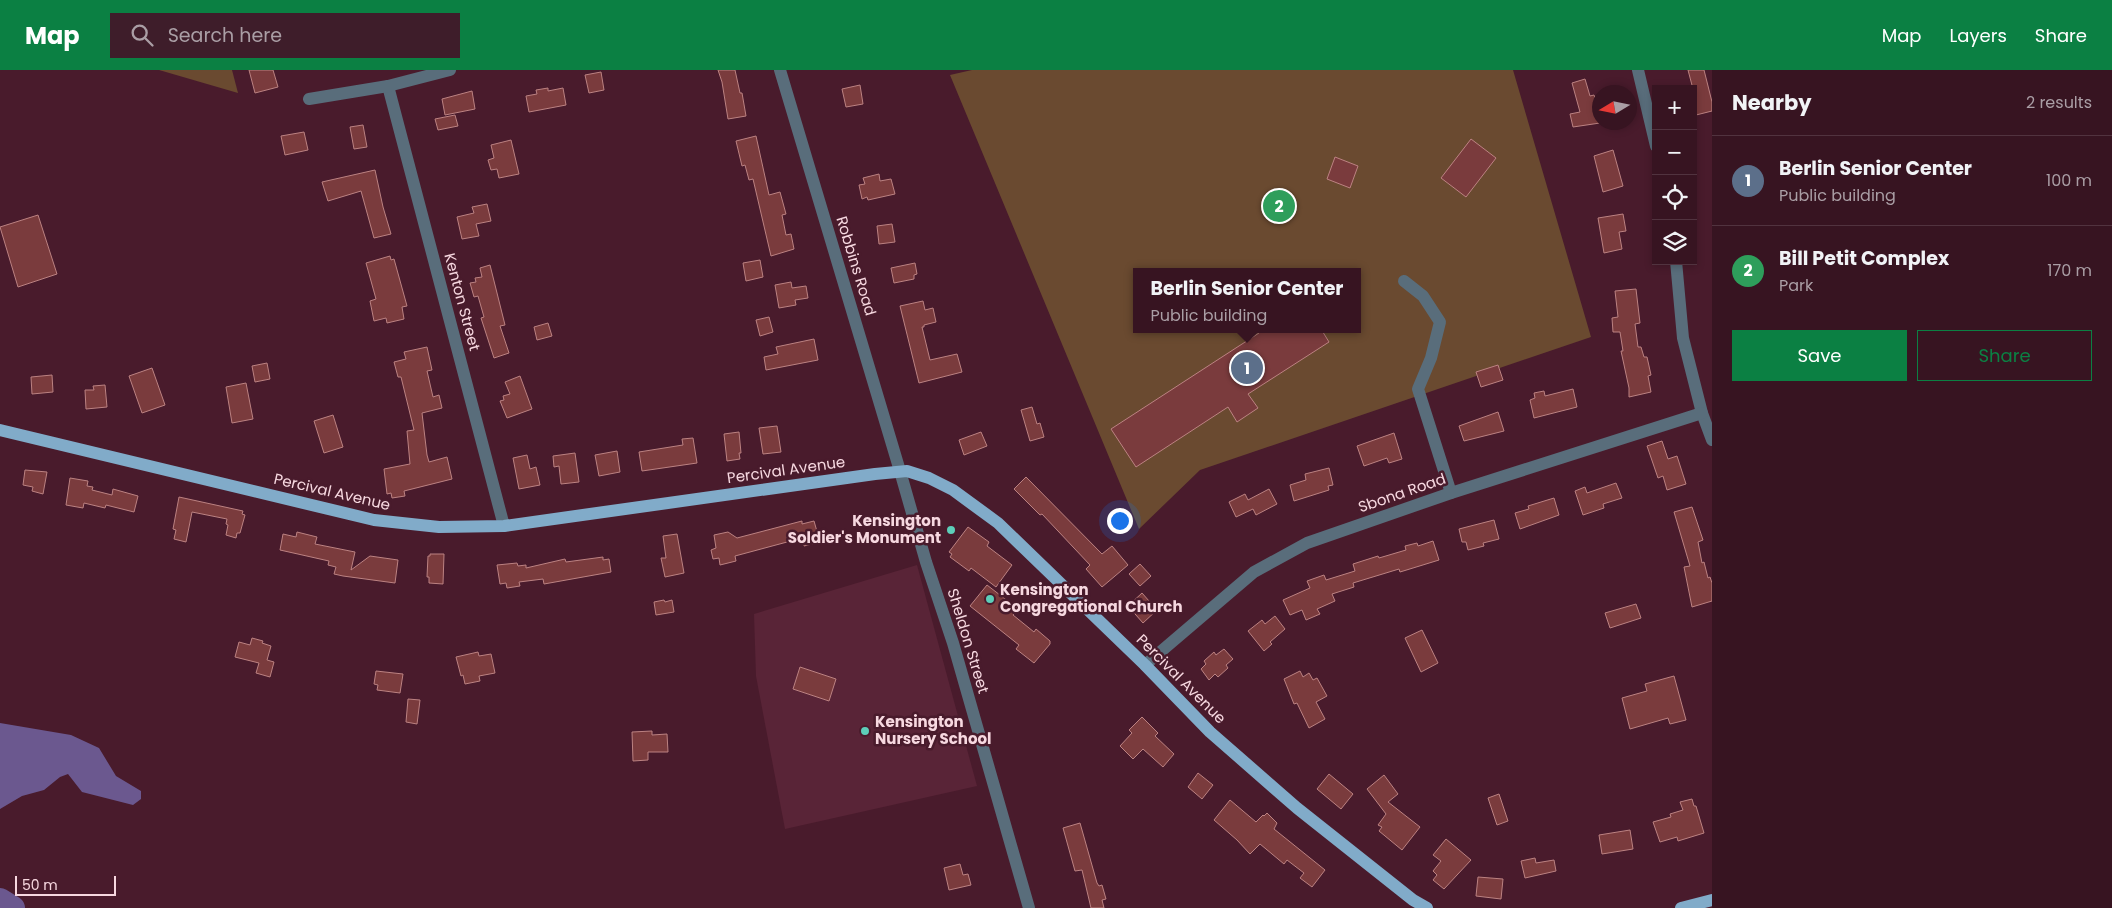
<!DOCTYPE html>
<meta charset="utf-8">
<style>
:root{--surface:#371421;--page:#3e1d2a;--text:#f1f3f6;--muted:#aa9ea5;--line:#51333f;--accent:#0b8043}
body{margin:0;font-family:Poppins,sans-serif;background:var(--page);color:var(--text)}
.controls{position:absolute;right:15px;top:15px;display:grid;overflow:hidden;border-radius:0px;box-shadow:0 2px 8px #0003}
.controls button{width:45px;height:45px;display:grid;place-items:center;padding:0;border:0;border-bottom:1px solid var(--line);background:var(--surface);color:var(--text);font:25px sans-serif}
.compass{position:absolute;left:1592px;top:15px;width:45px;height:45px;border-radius:50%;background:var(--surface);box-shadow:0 2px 8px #0003;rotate:260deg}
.scale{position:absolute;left:15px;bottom:12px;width:101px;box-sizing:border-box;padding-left:5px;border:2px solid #f7d8e0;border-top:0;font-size:14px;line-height:18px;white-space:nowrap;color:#f7d8e0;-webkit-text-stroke:4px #491b2c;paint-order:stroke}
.you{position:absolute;left:1119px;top:450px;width:18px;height:18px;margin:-12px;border:4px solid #fff;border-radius:50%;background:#1a73e8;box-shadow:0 0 0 8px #1a73e833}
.badge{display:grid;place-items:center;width:32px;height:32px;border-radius:50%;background:var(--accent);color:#fff;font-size:16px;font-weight:700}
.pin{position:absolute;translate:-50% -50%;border:2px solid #fff;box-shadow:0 1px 5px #0006}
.popup{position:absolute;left:1133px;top:198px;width:228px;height:65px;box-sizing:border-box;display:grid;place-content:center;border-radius:0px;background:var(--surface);filter:drop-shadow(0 1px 4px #0005);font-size:16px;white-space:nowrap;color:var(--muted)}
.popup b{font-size:19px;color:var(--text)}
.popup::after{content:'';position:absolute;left:50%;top:100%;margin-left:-10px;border:10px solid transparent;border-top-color:var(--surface)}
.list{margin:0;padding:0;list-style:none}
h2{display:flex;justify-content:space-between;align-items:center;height:65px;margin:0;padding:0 20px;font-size:21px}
h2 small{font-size:16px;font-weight:400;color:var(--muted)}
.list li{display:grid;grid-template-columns:32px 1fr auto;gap:15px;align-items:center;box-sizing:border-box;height:90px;padding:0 20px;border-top:1px solid var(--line)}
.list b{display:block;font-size:19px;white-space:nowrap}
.list p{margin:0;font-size:16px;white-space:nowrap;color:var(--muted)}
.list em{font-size:16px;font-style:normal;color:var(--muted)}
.actions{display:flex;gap:10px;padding:15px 20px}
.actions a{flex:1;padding:11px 0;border:1px solid var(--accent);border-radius:0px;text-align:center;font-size:18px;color:var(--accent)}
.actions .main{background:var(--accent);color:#fff}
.icon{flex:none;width:28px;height:28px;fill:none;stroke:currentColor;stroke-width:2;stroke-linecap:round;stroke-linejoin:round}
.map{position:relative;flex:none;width:1712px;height:838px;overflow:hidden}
header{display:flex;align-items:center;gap:30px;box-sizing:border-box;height:70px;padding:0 25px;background:var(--accent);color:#fff}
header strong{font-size:24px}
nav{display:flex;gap:28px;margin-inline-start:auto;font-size:18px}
.search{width:350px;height:45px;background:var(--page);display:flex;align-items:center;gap:12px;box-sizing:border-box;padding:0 18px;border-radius:0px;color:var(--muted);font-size:19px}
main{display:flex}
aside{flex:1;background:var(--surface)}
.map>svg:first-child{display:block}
</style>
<header>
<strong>Map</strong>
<div class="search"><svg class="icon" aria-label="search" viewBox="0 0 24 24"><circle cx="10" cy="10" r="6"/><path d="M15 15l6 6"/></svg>Search here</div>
<nav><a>Map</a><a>Layers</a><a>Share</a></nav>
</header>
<main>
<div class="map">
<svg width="1712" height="838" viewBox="0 0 1712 838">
<rect width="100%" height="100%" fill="#491b2c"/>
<polygon fill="#592437" points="917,495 977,716 785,759 756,606 754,544"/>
<g fill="#6a4a30" fill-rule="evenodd">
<polygon points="159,0 232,0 238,23"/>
<path d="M972,0H1513L1591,267L1200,400L1139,459L950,5ZM1137,202H1357V259H1137Z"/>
</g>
<polygon fill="#6b588f" points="0,653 71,665 99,678 116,706 141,721 141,729 133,735 82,722 68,704 60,707 44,720 22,726 0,739"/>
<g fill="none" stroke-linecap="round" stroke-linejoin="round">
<polyline stroke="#6b588f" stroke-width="24" points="0,830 13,838"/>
</g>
<g fill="#7a3b3d" stroke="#bc8282">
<polygon points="249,0 273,0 278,17 255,23"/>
<polygon points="718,0 735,0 740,23 742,23 746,46 728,49 722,12"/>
<polygon points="1688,0 1704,0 1712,32 1712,41 1696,45 1693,31 1693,19"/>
<polygon points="601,2 604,20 589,23 585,5"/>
<polygon points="1585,9 1590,26 1594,25 1598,37 1600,37 1600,53 1573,57 1570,44 1580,42 1572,13"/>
<polygon points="860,15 863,34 846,37 842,19"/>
<polygon points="548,18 548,21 563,18 566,35 529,42 526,26 537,24 536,20"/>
<polygon points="472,21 475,39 445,45 442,29"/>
<polygon points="455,45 458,56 438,60 435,49"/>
<polygon points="363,55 367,77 354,79 350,57"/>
<polygon points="304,62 308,80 285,85 281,66"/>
<polygon points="756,66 769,125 780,122 786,144 782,145 786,165 791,164 794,179 771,186 753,109 749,110 745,95 742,96 736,71"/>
<polygon points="1471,69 1496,88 1466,127 1441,108"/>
<polygon points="511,70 519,104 499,108 497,99 491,100 488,90 494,88 491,75"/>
<polygon points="1613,80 1623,116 1603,122 1594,86"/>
<polygon points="1335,87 1358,96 1350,118 1327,109"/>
<polygon points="375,100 383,137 391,164 374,168 361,121 328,131 322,112"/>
<polygon points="879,104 880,111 891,109 895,124 868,130 867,127 862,129 859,115 865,114 863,108"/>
<polygon points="487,134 491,151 476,154 479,166 462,169 457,147 474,143 472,137"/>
<polygon points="1623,144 1626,161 1619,162 1622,179 1604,183 1598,148"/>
<polygon points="38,145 57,204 18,217 0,157"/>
<polygon points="892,154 895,172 879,174 877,156"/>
<polygon points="390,186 391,190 394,189 407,236 402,237 404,249 387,253 386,248 374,251 370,231 376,229 366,193"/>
<polygon points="760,190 763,207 746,211 743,193"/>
<polygon points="915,193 917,204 914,205 914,209 894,213 891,198"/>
<polygon points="490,195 505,255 500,256 509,283 494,288 481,248 484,247 478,226 474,227 470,213 476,212 475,208 482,207 480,198"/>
<polygon points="791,212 792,218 806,216 808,228 795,230 796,235 779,238 775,215"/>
<polygon points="1636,219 1640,253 1635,254 1638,277 1641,277 1644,287 1647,287 1651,305 1648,306 1651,322 1629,327 1629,318 1621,281 1623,281 1620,262 1613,262 1612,248 1618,247 1615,221"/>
<polygon points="923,231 925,240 933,238 936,252 924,255 924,257 922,257 930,290 957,284 962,302 919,313 900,236"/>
<polygon points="769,247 773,262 760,266 756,250"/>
<polygon points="548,253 552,266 537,270 534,257"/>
<polygon points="1256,259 1321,259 1329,272 1248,324 1258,338 1237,352 1228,337 1136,397 1111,359 1259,263"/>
<polygon points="814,269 818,290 766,300 764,287 778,284 776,277"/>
<polygon points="427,277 432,300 427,301 433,327 439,325 442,338 422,343 427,385 429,392 447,387 452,409 404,421 405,426 392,428 391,423 387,424 384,399 410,394 407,361 414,360 401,307 398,307 394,292 406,289 404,282"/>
<polygon points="267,293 270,309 255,312 252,296"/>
<polygon points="1498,295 1503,310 1481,317 1476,302"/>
<polygon points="152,298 165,335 142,343 129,306"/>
<polygon points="52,305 53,322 32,324 31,307"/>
<polygon points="520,306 532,339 507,348 500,331 504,330 503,326 510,324 505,312"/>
<polygon points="246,313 253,349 232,353 226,317"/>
<polygon points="105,315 107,337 86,339 85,320 94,320 93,316"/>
<polygon points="1573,319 1577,337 1534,348 1530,330 1535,328 1534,323 1544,321 1545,326"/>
<polygon points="1032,337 1037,354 1040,353 1044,367 1030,371 1021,340"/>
<polygon points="1498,342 1504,361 1464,371 1459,356"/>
<polygon points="333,345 343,377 324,383 314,351"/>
<polygon points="777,356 781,382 763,384 759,358"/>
<polygon points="739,362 741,383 739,383 740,389 727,391 724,364"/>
<polygon points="981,362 987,376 964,385 959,370"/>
<polygon points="1394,363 1402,389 1389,393 1387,388 1364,396 1357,376"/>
<polygon points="693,368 697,393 642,401 639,382 683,375 682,369"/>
<polygon points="1662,371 1668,389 1677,386 1686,414 1667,420 1663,406 1658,408 1647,376"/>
<polygon points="617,381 620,402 599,406 595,385"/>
<polygon points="575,383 579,412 561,414 559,396 554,397 553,386"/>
<polygon points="527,385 530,399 536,397 540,415 519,419 513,388"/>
<polygon points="1329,398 1333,415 1328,416 1329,420 1294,431 1290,415 1306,410 1305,404"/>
<polygon points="25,400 47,402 43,424 32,421 33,417 23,415"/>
<polygon points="1026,407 1102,484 1112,476 1128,495 1102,517 1086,499 1090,495 1042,444 1040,445 1014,419"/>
<polygon points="70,408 88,411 87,416 93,417 92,420 112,425 113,419 138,426 134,442 106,435 105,438 84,433 83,438 66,435"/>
<polygon points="1616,413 1622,428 1603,434 1604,438 1583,445 1575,421 1585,417 1587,423"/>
<polygon points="1269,419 1277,434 1256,445 1253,439 1236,447 1229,432 1245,424 1248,430"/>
<polygon points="179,427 243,441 242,444 245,445 240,463 237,463 236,468 226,465 228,455 226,454 227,449 192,442 186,472 174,469 176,460 173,459"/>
<polygon points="1554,428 1559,445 1520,459 1515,443 1529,439 1528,436"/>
<polygon points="1692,437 1703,470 1698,472 1702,493 1704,492 1708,508 1710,507 1712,513 1712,531 1692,537 1684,497 1690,496 1674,442"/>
<polygon points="1494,450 1499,469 1483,473 1484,476 1468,480 1466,472 1462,472 1459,459"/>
<polygon points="802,451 802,454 814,451 820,472 804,476 802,468 735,486 736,491 720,495 719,488 713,489 711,480 716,478 714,465 728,462 737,468"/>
<polygon points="968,457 989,472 987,476 1012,495 996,517 971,498 969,501 950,487 952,484 949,482"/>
<polygon points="297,462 317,467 315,474 355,482 351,500 370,486 398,490 395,513 343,506 334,504 336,497 328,495 329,491 280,480 283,464 296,467"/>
<polygon points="677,464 684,503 665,507 661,488 666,488 663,466"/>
<polygon points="1433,471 1439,490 1400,502 1399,499 1353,513 1354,517 1332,524 1335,531 1317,539 1320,544 1306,550 1302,540 1290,545 1283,530 1310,518 1307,511 1324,505 1326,510 1355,501 1353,494 1378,486 1379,488 1406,480 1405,476 1417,473 1418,476"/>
<polygon points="430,484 444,484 443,514 429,513 429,507 427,507 428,486 430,486"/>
<polygon points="603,487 603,490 609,489 611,502 544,514 543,509 519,512 520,516 507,518 506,513 500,514 497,495 517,493 518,496 526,495 526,498 565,489 566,492"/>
<polygon points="1140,494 1151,506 1140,516 1129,504"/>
<polygon points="987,515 1018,539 1013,545 1034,562 1036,559 1050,571 1050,574 1034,593 1016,579 1019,575 970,536"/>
<polygon points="1142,523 1157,540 1143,553 1128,536"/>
<polygon points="664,530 665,532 672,530 674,542 656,545 654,532"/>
<polygon points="1636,534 1641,548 1610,558 1605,543"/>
<polygon points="1275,546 1285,559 1270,572 1272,574 1264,581 1248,561 1262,550 1265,554"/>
<polygon points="1422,560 1438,593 1421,602 1405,568"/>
<polygon points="252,568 263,571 262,573 271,576 267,590 274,592 270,607 256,603 259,593 235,587 239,572 250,575"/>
<polygon points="1224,579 1233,589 1226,595 1228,598 1218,607 1215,604 1209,610 1201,599 1206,594 1204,591 1214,582 1216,585"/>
<polygon points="478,582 479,586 491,584 495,603 479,606 480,611 465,614 463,605 461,606 456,587"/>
<polygon points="800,597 836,609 829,631 793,619"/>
<polygon points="376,601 403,604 400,623 377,620 378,615 374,614"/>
<polygon points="1300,601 1303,607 1309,603 1313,610 1317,608 1327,626 1316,632 1325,649 1309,658 1297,633 1294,634 1284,609"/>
<polygon points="1674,606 1686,650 1670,654 1668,648 1630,659 1622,628 1647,621 1645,614"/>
<polygon points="408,629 420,630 417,654 406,652"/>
<polygon points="1142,647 1158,663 1155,666 1174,684 1163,697 1143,679 1133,689 1120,676 1132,663 1129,660"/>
<polygon points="652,661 652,665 667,664 668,682 648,682 648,690 633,691 632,662"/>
<polygon points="1198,703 1213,715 1202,729 1188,717"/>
<polygon points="1329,704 1353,724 1341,739 1317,719"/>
<polygon points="1384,705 1398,724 1388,732 1420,757 1402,780 1379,761 1382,757 1378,755 1386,744 1367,719"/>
<polygon points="1499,724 1508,751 1497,755 1488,728"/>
<polygon points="1692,729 1694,736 1696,736 1704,763 1678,771 1677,767 1660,772 1653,752 1671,747 1670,744 1683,740 1680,732"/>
<polygon points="1230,730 1256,752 1263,745 1264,746 1267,743 1277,753 1274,759 1325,800 1312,817 1300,808 1304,803 1287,790 1284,794 1260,774 1250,784 1237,770 1214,750"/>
<polygon points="1080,753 1097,813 1099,816 1102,815 1106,829 1102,830 1104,838 1091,838 1082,800 1075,801 1063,758"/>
<polygon points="1630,760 1633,779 1602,784 1599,765"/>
<polygon points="1446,769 1471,790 1444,819 1433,810 1437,805 1433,801 1441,791 1433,785"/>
<polygon points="1535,788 1536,793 1554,790 1556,801 1525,808 1521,791"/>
<polygon points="960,794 963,805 968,804 971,815 949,820 944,798"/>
<polygon points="1478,807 1503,809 1501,829 1476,826"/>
</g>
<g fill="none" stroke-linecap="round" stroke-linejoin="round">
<g stroke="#596d7b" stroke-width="12">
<polyline points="780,0 900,401 926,492 953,573 1029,838"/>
<polyline points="1638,0 1656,76"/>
<polyline points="388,16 504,456"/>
<polyline points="309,29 388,16 450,0"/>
<polyline points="1676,191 1683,268 1702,343 1712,370"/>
<polyline points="1404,211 1423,226 1440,252 1431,288 1418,319 1451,423"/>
<polyline points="1145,595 1254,502 1307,473 1451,423 1702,343"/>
</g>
<g stroke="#81abc9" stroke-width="12">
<polyline points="0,360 374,450 439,457 504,456 875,404 907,401 929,408 953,420 998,453 1145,595 1210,662 1297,738 1413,830 1427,838"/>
<polyline points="1681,838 1712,830"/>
</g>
</g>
<g fill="#5dceb9" stroke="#491b2c" stroke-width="2">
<circle cx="951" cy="460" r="5"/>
<circle cx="990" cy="529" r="5"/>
<circle cx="865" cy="661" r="5"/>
</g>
<g text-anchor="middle" stroke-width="5" stroke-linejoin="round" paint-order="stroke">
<g font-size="15" fill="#f7d8e0" stroke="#491b2c">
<text transform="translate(856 196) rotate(73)" y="5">Robbins Road</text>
<text transform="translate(462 232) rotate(75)" y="5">Kenton Street</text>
<text transform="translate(786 400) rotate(-8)" y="5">Percival Avenue</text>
<text transform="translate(332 422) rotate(13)" y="5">Percival Avenue</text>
<text transform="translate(1402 423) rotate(-19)" y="5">Sbona Road</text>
<text transform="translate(968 571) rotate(73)" y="5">Sheldon Street</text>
<text transform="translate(1181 609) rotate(45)" y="5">Percival Avenue</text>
</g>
<g font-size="15" font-weight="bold" fill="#f7d8e0" stroke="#491b2c" text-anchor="start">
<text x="941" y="456" text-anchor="end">Kensington<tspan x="941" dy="17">Soldier's Monument</tspan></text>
<text x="1000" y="525">Kensington<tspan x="1000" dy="17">Congregational Church</tspan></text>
<text x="875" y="657">Kensington<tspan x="875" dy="17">Nursery School</tspan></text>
</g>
</g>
</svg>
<div class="controls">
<button>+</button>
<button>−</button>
<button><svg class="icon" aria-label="locate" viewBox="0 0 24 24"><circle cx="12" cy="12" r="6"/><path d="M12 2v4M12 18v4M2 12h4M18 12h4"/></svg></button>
<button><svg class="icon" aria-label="layers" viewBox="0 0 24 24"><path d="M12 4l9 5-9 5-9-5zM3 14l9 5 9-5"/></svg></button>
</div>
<svg class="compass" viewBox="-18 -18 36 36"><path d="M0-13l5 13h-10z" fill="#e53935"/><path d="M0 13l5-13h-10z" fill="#aa9ea5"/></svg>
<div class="scale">50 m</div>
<div class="you"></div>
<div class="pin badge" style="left:1247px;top:298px;background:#5c6f8a">1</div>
<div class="popup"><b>Berlin Senior Center</b>Public building</div>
<div class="pin badge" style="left:1279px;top:136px;background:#2e9e5b">2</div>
</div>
<aside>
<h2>Nearby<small>2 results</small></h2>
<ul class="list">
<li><span class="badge" style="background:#5c6f8a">1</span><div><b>Berlin Senior Center</b><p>Public building</p></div><em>100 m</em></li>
<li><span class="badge" style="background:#2e9e5b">2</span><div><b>Bill Petit Complex</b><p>Park</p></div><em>170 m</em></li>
</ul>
<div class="actions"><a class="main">Save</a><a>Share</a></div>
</aside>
</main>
